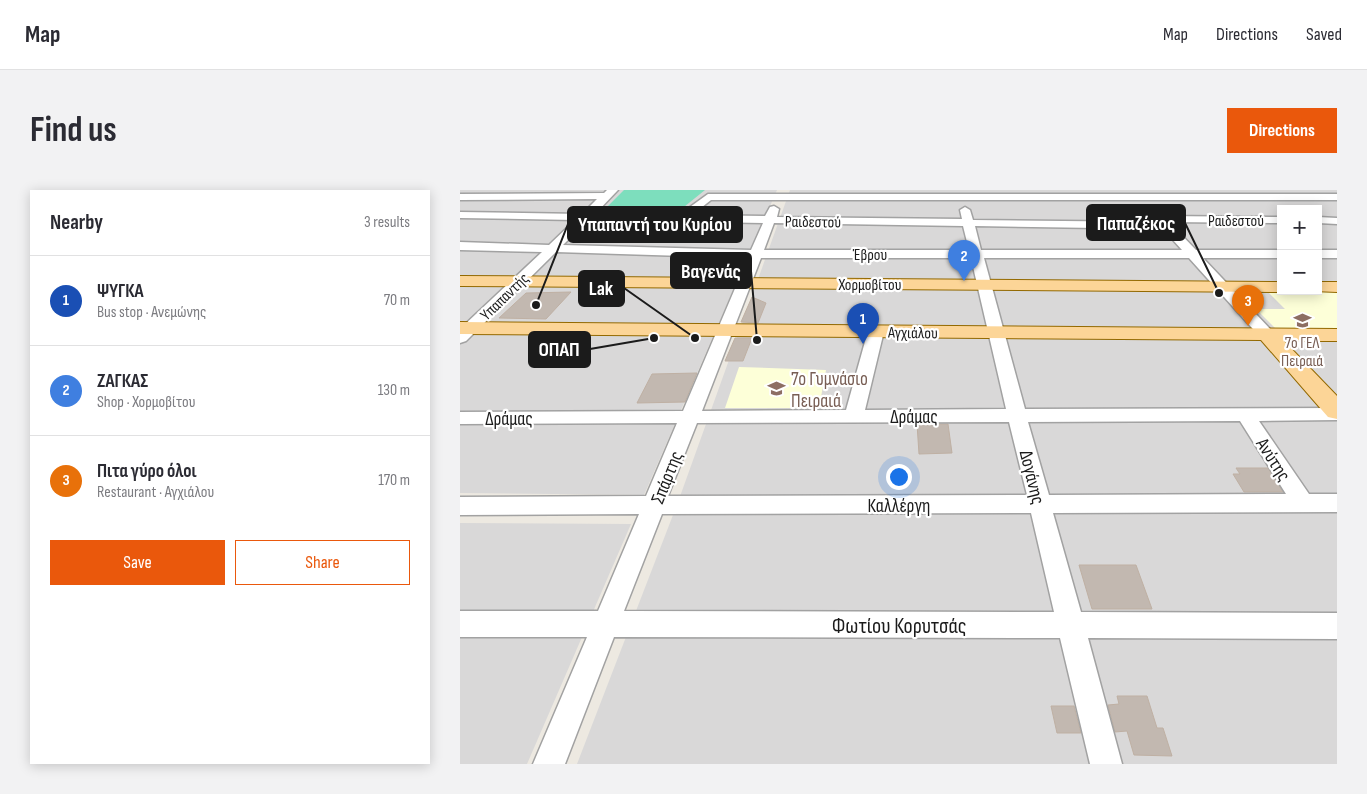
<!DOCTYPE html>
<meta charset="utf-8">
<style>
:root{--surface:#fff;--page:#f2f2f3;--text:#2b2b33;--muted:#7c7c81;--line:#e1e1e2;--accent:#ea580c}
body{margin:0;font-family:"Sofia Sans Condensed",sans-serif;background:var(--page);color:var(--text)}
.controls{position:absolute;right:15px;top:15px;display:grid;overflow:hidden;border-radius:0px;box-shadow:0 2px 12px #0003}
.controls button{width:45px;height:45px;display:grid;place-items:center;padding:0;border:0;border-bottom:1px solid var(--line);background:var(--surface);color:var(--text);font:25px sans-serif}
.you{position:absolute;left:438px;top:286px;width:18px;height:18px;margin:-12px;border:4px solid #fff;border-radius:50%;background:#1a73e8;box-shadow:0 0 0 8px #1a73e833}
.badge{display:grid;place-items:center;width:32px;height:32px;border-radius:50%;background:var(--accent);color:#fff;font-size:16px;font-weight:700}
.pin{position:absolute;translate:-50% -41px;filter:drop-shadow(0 1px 2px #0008)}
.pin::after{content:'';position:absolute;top:26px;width:18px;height:15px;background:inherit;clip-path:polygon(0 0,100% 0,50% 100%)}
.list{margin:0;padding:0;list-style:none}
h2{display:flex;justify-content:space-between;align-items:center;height:65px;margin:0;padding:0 20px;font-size:21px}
h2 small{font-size:16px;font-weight:400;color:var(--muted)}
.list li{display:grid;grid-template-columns:32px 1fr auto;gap:15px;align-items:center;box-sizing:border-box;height:90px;padding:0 20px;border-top:1px solid var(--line)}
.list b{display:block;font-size:19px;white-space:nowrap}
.list p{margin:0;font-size:16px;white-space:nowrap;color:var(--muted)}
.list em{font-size:16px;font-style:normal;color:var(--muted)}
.actions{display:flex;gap:10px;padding:15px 20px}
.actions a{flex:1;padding:11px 0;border:1px solid var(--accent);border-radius:0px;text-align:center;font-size:18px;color:var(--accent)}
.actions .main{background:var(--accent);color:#fff}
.map{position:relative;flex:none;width:877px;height:574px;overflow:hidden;border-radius:0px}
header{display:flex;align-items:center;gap:30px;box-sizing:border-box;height:70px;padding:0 25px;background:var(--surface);border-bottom:1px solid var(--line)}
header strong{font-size:24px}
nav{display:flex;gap:28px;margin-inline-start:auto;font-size:18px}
.intro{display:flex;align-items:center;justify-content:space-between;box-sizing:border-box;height:120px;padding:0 30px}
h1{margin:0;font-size:35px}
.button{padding:12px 22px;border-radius:0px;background:var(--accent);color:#fff;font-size:18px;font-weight:700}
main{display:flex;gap:30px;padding:0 30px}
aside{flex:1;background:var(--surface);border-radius:0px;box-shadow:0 2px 12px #0003}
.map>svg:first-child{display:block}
</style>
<header>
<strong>Map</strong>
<nav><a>Map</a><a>Directions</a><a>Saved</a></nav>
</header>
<div class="intro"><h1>Find us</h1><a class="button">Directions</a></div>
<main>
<aside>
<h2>Nearby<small>3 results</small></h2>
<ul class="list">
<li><span class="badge" style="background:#1a4fb4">1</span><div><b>ΨΥΓΚΑ</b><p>Bus stop · Ανεμώνης</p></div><em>70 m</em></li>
<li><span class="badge" style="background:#3f7fe0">2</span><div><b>ΖΑΓΚΑΣ</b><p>Shop · Χορμοβίτου</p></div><em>130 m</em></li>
<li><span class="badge" style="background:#e8710a">3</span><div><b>Πιτα γύρο όλοι</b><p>Restaurant · Αγχιάλου</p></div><em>170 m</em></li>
</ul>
<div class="actions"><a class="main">Save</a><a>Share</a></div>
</aside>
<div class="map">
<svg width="877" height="574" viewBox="0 0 877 574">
<rect width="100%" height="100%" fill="#ede9e1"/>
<g fill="#d9d8d8" fill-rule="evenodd">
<polygon points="0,0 317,0 279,88 0,86"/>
<path d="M330,0H877V574H117L218,312ZM821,19H858V101H821Z"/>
<polygon points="0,94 275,96 184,305 0,303"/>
<polygon points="0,333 171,334 67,574 0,574"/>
</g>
<g fill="#fdffd8">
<polygon points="807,101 877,101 877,142 818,141 796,119 825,119"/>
<polygon points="279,177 366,180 359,218 265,218"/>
</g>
<polygon fill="#7ddebd" points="164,0 245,0 214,25 140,24"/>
<g fill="#c2b8b0" stroke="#bfb0a3">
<polygon points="111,102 86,129 39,128 66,103"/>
<polygon points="292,107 306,113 298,133 281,132"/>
<polygon points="275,148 292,148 283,171 265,171"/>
<polygon points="237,183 225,212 177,213 192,184"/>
<polygon points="457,234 488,234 492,263 459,264"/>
<polygon points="776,278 808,278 823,302 784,302 773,284 780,284"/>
<polygon points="619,375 676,375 692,419 632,419"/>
<polygon points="657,506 687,506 697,538 703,538 712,566 674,565 667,541 655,542 648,515 659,514"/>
<polygon points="591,516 614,516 621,543 597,543"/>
</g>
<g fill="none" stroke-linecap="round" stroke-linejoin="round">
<defs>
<g id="minor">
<path d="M147,0H158L135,24L219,25L248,4H877V10H251L232,25L305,26L310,17L314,16L319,19L317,27L502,29L500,20L505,17L510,20L513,30L697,32L691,26L697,23L703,26L821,27V33L709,32L736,60H821V68H743L813,142L815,145L813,148H801L729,68H524L565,219L877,218V230L799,231L849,304H877V322L593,323L621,422L877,423V449L628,448L662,574H630L600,448L154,447L105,574H73L127,447H0V421H138L179,324L0,325V307L186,306L217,233L0,234V222L223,221L288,68L96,62L6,151L0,153V139L82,62L0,60V52L89,55L115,30L0,28V22L122,24L137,9L0,10V4L144,3ZM128,30L303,33L291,60L103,55ZM314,33L503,36L509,60H304ZM515,36L703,39L722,60H521ZM301,68H511L546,219L405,220L424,141L416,136L408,141L386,220L242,221ZM780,231L826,304L589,305L568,232ZM549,232L567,305L208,306L237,233ZM571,323L594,422L164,421L202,324Z"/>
<polygon points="858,27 877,28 877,34 858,33"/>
<rect x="858" y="60" width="19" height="8"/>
</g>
<g id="major">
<polygon points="0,86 821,92 821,101 826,101 821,102 0,96"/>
<polygon points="858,92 877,92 877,102 853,101 858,101"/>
<polygon points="0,132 877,139 877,151 824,151 877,206 877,229 868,227 801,150 0,144"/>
</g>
</defs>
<use href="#minor" stroke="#a2a2a2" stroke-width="3"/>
<use href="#major" stroke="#936900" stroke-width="2"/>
<use href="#minor" fill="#fff" fill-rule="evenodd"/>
<use href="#major" fill="#fcd597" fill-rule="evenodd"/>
</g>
<defs>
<symbol id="school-bare" viewBox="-9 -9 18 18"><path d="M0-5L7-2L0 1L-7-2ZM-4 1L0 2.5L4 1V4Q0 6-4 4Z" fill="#8d6e63" stroke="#fff" stroke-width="2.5" paint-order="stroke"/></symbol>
</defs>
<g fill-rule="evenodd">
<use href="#school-bare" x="830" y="118" width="25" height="25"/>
<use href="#school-bare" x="304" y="186" width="25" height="25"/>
</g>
<g text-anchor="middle" stroke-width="4.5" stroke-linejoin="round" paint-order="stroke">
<g font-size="16" fill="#1b1b1b" stroke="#fff">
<text x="776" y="36">Ραιδεστού</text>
<text transform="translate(353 31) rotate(1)" y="6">Ραιδεστού</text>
<text x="410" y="70">Έβρου</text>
<text x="410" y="100">Χορμοβίτου</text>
<text transform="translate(44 106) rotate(-44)" y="6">Υπαπαντής</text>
<text transform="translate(453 142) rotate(1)" y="6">Αγχιάλου</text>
</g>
<g font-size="16" fill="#785e54" stroke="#fff">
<text x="842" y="158">7ο ΓΕΛ<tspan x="842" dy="18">Πειραιά</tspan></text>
</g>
<g font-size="19" fill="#785e54" stroke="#fff" text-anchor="start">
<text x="331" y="195">7ο Γυμνάσιο<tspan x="331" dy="22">Πειραιά</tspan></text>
</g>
<g font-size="19" fill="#1b1b1b" stroke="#fff">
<text x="454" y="233">Δράμας</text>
<text x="49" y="235">Δράμας</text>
<text transform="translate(814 269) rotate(57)" y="7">Ανύτης</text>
<text transform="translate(206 287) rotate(-68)" y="7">Σπάρτης</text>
<text transform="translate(573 287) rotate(76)" y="7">Δογάνης</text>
<text x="439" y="322">Καλλέργη</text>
</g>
<g font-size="22" fill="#1b1b1b" stroke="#fff">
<text x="439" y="443">Φωτίου Κορυτσάς</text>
</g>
</g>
<path fill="none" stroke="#1b1b1b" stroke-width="2" d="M759 103L725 33M76 115L108 34M297 150L291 81M235 148L164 98M194 148L130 159"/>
<g fill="#1b1b1b" stroke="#fff" stroke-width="2">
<circle cx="759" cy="103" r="5"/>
<circle cx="76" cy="115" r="5"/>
<circle cx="297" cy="150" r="5"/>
<circle cx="235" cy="148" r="5"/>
<circle cx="194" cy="148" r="5"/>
</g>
<g fill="#1b1b1b" stroke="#1b1b1b" stroke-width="2">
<rect x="627" y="15" width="98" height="35" rx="5"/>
<rect x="108" y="17" width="174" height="35" rx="5"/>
<rect x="211" y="63" width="80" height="35" rx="5"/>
<rect x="119" y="81" width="45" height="35" rx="5"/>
<rect x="69" y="142" width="61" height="35" rx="5"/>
</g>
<g font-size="20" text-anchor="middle" font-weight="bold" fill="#fff">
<text x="676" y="40">Παπαζέκος</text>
<text x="195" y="41">Υπαπαντή του Κυρίου</text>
<text x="251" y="88">Βαγενάς</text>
<text x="141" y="105">Lak</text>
<text x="99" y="166">ΟΠΑΠ</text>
</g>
</svg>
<div class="controls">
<button>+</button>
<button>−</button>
</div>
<div class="you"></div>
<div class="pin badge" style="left:403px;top:154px;background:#1a4fb4">1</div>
<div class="pin badge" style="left:504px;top:91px;background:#3f7fe0">2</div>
<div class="pin badge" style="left:788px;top:136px;background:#e8710a">3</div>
</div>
</main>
